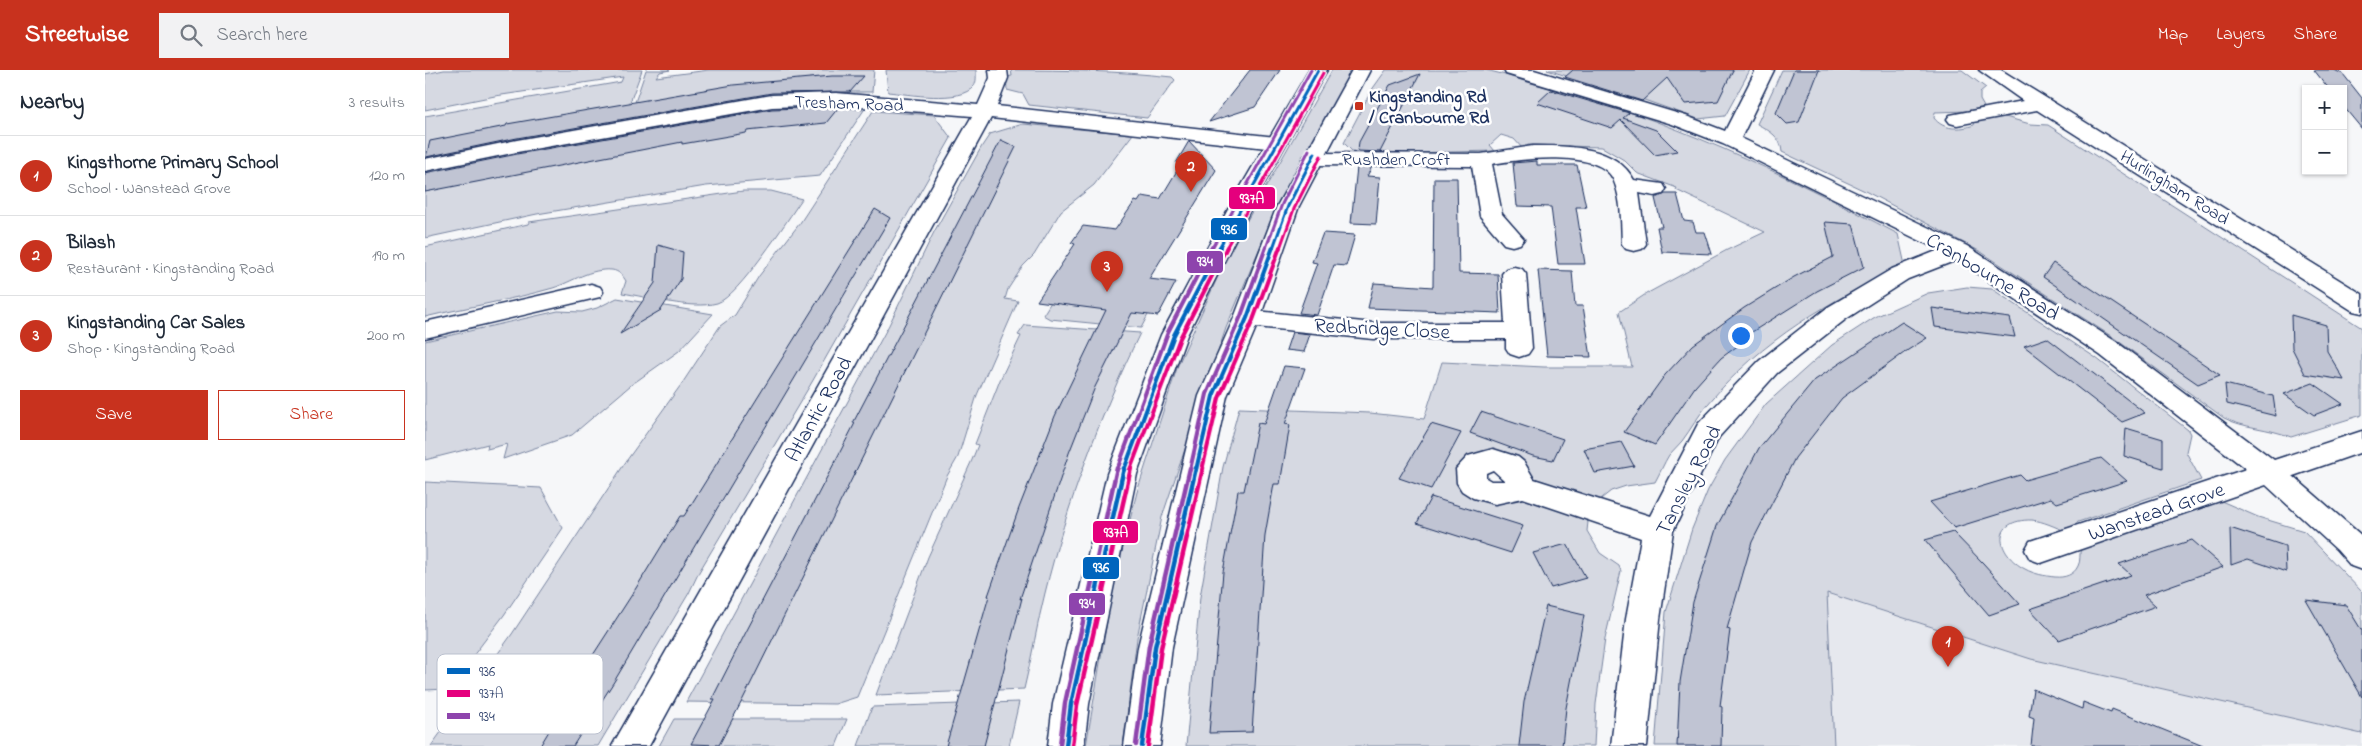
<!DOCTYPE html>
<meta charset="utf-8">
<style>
:root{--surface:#fff;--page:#f2f2f3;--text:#1f2937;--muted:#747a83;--line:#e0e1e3;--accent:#c8321e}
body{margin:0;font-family:"Indie Flower",sans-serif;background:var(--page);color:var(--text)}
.controls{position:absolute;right:15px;top:15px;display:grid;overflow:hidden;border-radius:0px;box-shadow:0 1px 4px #0004}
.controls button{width:45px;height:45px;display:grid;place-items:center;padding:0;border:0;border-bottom:1px solid var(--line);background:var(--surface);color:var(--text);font:25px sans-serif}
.you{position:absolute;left:1315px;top:265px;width:18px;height:18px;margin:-12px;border:4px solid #fff;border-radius:50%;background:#1a73e8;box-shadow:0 0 0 8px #1a73e833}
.badge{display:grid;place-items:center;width:32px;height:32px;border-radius:50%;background:var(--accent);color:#fff;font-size:16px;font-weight:700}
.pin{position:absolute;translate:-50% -41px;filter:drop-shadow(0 1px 2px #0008)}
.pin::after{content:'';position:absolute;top:26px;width:18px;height:15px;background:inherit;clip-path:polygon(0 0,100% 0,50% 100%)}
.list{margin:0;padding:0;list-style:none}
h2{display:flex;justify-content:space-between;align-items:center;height:65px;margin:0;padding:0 20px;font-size:21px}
h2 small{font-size:16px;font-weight:400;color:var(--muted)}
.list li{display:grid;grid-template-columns:32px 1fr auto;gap:15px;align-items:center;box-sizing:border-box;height:80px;padding:0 20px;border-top:1px solid var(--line)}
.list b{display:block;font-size:19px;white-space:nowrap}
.list p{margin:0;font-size:16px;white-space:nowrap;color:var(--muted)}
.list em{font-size:16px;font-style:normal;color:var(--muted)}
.actions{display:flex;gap:10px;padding:15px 20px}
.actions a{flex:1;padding:11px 0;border:1px solid var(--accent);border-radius:0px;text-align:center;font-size:18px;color:var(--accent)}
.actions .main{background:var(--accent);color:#fff}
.icon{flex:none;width:28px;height:28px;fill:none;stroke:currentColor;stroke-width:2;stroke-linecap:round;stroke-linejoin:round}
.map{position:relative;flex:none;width:1937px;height:676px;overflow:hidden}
header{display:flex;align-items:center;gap:30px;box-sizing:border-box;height:70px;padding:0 25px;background:var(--accent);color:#fff}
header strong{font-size:24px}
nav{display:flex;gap:28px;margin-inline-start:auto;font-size:18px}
.search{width:350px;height:45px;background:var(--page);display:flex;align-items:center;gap:12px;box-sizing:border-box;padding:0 18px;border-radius:0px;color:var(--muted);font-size:19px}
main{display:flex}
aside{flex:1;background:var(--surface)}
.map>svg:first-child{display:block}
</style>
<header>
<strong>Streetwise</strong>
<div class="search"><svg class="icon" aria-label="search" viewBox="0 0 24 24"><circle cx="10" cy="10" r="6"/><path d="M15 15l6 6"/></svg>Search here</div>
<nav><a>Map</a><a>Layers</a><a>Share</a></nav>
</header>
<main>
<aside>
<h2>Nearby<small>3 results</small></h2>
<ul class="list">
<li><span class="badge">1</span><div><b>Kingsthorne Primary School</b><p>School · Wanstead Grove</p></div><em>120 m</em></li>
<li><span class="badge">2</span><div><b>Bilash</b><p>Restaurant · Kingstanding Road</p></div><em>190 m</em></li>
<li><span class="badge">3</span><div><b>Kingstanding Car Sales</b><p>Shop · Kingstanding Road</p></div><em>200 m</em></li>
</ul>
<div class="actions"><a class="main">Save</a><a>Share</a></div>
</aside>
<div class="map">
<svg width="1937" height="676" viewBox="0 0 1937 676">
<rect width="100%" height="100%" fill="#f6f7f9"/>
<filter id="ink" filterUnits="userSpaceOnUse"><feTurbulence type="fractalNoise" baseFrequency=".02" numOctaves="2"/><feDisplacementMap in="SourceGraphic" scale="10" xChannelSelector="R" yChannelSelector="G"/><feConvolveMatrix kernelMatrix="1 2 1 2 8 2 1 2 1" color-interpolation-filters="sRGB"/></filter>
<g filter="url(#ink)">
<polygon fill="#e6e8ee" points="1401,523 1606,589 1937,664 1937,676 1409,676"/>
<g fill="#d6d9e2" stroke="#7884a0">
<polygon points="19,0 217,0 198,51 93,70 0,90 0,46 196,12 198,7 70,26 0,40 0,4"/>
<polygon points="221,0 245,0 235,2 231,7 284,0 449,0 447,22 400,22 372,24 204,50"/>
<path d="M461,0H551C551,5 552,12 549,16C535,34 483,24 463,22Z"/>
<path d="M586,0C643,0 692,1 747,7L750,10L722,48L604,35L598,24L582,20L581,7L587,6Z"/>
<polygon points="907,0 929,0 892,64 841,163 801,258 737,447 712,568 698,676 661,676 687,522 712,422 753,295 803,184"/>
<path d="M961,0C990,0 1031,0 1059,0C1078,3 1096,11 1114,15C1240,46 1359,104 1473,164L1480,195C1406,230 1336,270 1283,334C1273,346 1266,359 1257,371C1253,376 1248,380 1244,385C1239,393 1235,403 1230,412L1201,416L1186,421L1172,432L1100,408L1082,385L1037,408L1092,423L1159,447L1163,452L1162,461L1175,483L1194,496L1196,501L1180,569L1171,634L1169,676H761L775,527L798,397L814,338L945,343L999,349L1017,292L1119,297H1207L1194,242L1221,224L1302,180L1340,162L1251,120L1252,118L1212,103L1199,90L1177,77L1103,75L1098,79L1089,69L1076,65L1065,75L1070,81L941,84L927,81L919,73L946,21Z"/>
<polygon points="1122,0 1325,0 1300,46 1273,49 1208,26"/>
<path d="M1357,0H1537L1561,18L1555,23V30L1559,37L1542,41L1510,42L1509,48C1518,60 1535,60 1549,55L1551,50L1573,45L1605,54L1623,55L1937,258V345L1866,367C1844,358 1818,358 1799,348L1689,268L1556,182L1440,121L1357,82C1356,67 1345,61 1332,54Z"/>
<polygon points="415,37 439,40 395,106 281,116 112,144 0,168 0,105 398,38"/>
<polygon points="448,41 509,45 526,68 387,312 274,502 264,523 173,676 6,676 87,564 202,390 258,312 295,256 310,245 334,206 375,153"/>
<polygon points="598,54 708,64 669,115 636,141 609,185 598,196 583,219 580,229 593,231 552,325 533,387 522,406 432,627 410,634 261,632 464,255 509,162 557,76 565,64"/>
<path d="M318,121H346L377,129C363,149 313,227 292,233C266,240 224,227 197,223L201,211C198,206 194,201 187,200C165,198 147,212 128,218C86,230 42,237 0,247V177L103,154L104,152Z"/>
<path d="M1542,217L1567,219L1671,288L1763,360L1765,364L1761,382L1776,410L1653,452L1640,461C1630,457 1618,451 1607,450C1565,449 1571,484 1600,499C1609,504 1620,506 1630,507C1639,508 1649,505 1653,496C1656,491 1654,484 1656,477L1794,430L1833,447L1879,461L1937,522V664L1606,589L1402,523L1409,676H1230L1241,542L1267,459L1283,420L1300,390L1341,334L1407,275L1450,247L1503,223Z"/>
<polygon points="192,228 288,244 254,281 206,315 147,365 78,389 82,374 62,379 63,374 0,390 0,271 133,241 157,242 172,238"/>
<polygon points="626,232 724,243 716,258 625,249 618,245"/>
<path d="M600,255L715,263C675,346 642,434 620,523C612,554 607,587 599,619L451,625L503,487L547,390L553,375L550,374L575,310L596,266L593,265Z"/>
<polygon points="0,412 116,418 138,458 79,545 23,619 0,620"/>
<polygon points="594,632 584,676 433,676 447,637"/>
<polygon points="249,649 422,649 411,676 234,676"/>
</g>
<g fill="#c0c4d3" stroke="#1b2f5e">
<polygon points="825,0 855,0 830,37 784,52"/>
<polygon points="1148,0 1308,0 1293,31 1260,34 1242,8 1217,31 1140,7"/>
<polygon points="1369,0 1394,0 1374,52 1362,54 1351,43"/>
<polygon points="1889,0 1909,0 1918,4 1937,28 1937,59 1918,36 1918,19 1904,19"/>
<polygon points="995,4 955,82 933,81 934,72 965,15"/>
<polygon points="407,6 439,6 425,22 347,23 92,68 1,87 5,71 81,56 82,54 308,15"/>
<polygon points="1126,20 1204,43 1198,48 1231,60 1252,81 1230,85 1196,50 1187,58 1112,33"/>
<polygon points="414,37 401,53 322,61 321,63 257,74 257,72 0,122 0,103 92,84 347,39"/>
<polygon points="576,70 591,77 318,629 294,675 266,674 290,629 287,629 321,562 414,384 430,353 428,353"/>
<polygon points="764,71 791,100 724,209 751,212 733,246 707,243 670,317 644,383 595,529 597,528 559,676 521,676 564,526 563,526 594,438 630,346 681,240 612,231 650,174 646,173 658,156 690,160 710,131 713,132 717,126 735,129 756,94 751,93"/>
<polygon points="1112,91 1112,95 1152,95 1161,137 1151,137 1160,194 1133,194 1126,137 1092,136 1088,93"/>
<polygon points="932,97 947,97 942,106 955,107 951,154 926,153"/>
<polygon points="1009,108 1032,108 1034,203 1073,204 1075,243 943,238 949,213 1008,217"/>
<polygon points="1240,124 1252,124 1259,151 1268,152 1271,162 1280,162 1287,184 1237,182 1232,157 1237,157 1230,128"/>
<polygon points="450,139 465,148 190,610 148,676 115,676 124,661 119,661 208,523 255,446 259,446"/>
<polygon points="1400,152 1428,154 1439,197 1392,221 1319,267 1322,269 1296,288 1270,317 1230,375 1199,362 1240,305 1268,275 1319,238 1369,207 1408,187"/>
<polygon points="898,163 930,165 921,196 909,195 892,245 874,243 892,193 887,192"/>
<polygon points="233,175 258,182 256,209 236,240 195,264 230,213"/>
<polygon points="1628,193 1727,259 1795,305 1773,314 1618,207"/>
<polygon points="1113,200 1147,201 1150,236 1158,236 1166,287 1122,286"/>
<polygon points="1507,238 1585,248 1590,267 1510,257"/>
<polygon points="1866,245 1901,255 1902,281 1919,310 1880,304 1867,278"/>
<polygon points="1477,252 1502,268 1483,280 1417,328 1370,388 1327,472 1302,559 1305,560 1295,636 1297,637 1296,676 1252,676 1255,612 1268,532 1292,456 1334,378 1390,310"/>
<polygon points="867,262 885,264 879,282 861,280"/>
<polygon points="1622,268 1690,320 1720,343 1697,352 1599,276"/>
<polygon points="859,296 880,298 860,354 865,355 855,414 849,414 840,465 827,662 784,663 798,502 813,421 819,421 833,353 839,354"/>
<polygon points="1888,313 1918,334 1889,345 1859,324"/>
<polygon points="1800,314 1848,326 1851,346 1802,334"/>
<polygon points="1056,342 1138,369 1128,390 1108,386 1045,363"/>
<polygon points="1006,354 1036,363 1006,419 974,408"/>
<polygon points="1701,358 1738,369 1738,398 1699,386"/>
<polygon points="1196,372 1209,396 1170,403 1159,379"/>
<polygon points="1676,388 1702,411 1632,433 1626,428 1529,458 1505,432 1595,405 1600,410"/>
<polygon points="1006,427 1098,456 1086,483 992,453"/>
<polygon points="1805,458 1860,476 1861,502 1823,489 1806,495"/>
<polygon points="1528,462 1558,493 1595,534 1564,545 1500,470"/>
<polygon points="1767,470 1798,497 1719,525 1731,536 1634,570 1605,539 1706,505 1694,494"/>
<polygon points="1142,474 1161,508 1126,518 1108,483"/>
<polygon points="1881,530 1921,535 1937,561 1937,627"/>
<polygon points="1121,536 1159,545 1141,638 1137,676 1094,676 1099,632"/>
<polygon points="1608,619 1657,639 1658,632 1686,643 1687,639 1778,676 1606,676 1609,648 1604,646"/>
</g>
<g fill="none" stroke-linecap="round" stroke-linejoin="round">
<defs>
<g id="minor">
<polygon points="564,0 582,0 583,8 572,36 851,67 858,69 861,73 858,77 851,79 566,48 224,676 187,676 547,46 411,35 347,37 92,82 0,101 0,89 92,70 347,25 411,23 553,35 565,8"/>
<path d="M1079,0H1109L1261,46L1300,61L1331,0H1349L1316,68L1542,176L1693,273L1849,390L1937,361V382L1868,406L1937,466V500L1926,496L1912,480L1841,415L1616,493L1605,489L1600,480L1605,471L1821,399L1675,285L1532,190L1483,209L1421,249L1352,303L1294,367L1248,461L1235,549L1222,676H1186L1201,549L1216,468L1098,428L1070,434L1048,428L1037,421L1032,413L1031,399L1043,386L1068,379L1093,387L1099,392L1109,409L1225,446L1273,354L1334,291L1403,237L1467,199L1514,180L1298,74L1247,54L1081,4ZM1068,400L1080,411H1066L1061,408V403Z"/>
<polygon points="1554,0 1576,0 1937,224 1937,243 1928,241 1612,40 1532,55 1525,53 1522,49 1525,45 1598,31"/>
<path d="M1108,76C1143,76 1190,75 1209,110L1238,114L1241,119L1238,124L1230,126L1214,123L1221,174L1217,179L1209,181L1201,179L1197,174C1196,153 1197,129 1188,109C1174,79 1094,89 1067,94L1077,144L1099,169L1095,174L1087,176L1079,174L1055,146L1047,96L887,95L880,93L877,89L880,85L887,83L1056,84Z"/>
<polygon points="1089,197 1097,199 1101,204 1107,278 1103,284 1094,287 1085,284 1081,278 1081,269 948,269 822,256 813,254 809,248 813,242 822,240 948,253 1080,253 1077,204 1081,199"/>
<polygon points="166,214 175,217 178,222 175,227 0,268 0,252"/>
</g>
<g id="major">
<polygon points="884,0 902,0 829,132 762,265 712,404 664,634 659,676 623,676 628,634 682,404 736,265 807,132"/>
<polygon points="927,0 945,0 874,136 835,248 802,326 747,577 735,676 699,676 713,577 774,326 809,248 852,136"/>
</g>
</defs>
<use href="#minor" stroke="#1b2f5e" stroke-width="3"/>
<use href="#major" stroke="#1b2f5e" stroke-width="3"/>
<use href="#minor" fill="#fff" fill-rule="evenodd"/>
<use href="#major" fill="#fff" fill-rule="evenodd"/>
<defs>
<g id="bus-1-far2">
<polyline points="794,178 893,0"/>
<polyline points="848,178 863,136 890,83"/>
</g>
<g id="bus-1-far1">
<polyline points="699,400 749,265 795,177"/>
<polyline points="771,400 788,326 822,248 848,177"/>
</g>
<g id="bus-1">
<polyline points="641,676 646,634 699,398"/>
<polyline points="717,676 730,577 771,398"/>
</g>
<g id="bus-2-far2">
<polyline points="801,178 898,3"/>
<polyline points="855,178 869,139 896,86"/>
</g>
<g id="bus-2-far1">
<polyline points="705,400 755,268 802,177"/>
<polyline points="777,400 794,328 828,250 855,177"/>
</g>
<g id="bus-2">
<polyline points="647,676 652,635 706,398"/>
<polyline points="723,676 736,578 778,398"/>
</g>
<g id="bus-3-far2">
<polyline points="787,178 886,0"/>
<polyline points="841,178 857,134 884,80"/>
</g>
<g id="bus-3-far1">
<polyline points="692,400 743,262 787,177"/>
<polyline points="765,400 782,324 816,246 841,177"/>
</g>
<g id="bus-3">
<polyline points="635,675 640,633 692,398"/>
<polyline points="711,675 724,576 765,398"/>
</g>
</defs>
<use href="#bus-1-far2" stroke="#fff" stroke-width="6"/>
<use href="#bus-1-far1" stroke="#fff" stroke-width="8"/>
<use href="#bus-1" stroke="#fff" stroke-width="8"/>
<use href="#bus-2-far2" stroke="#fff" stroke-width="6"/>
<use href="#bus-2-far1" stroke="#fff" stroke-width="8"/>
<use href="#bus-2" stroke="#fff" stroke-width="8"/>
<use href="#bus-3-far2" stroke="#fff" stroke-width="6"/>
<use href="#bus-3-far1" stroke="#fff" stroke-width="8"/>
<use href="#bus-3" stroke="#fff" stroke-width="8"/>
<use href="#bus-1-far2" stroke="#0065bd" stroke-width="3"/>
<use href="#bus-1-far1" stroke="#0065bd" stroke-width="4"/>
<use href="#bus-1" stroke="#0065bd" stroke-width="4.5"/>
<use href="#bus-2-far2" stroke="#e5007d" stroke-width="3"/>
<use href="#bus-2-far1" stroke="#e5007d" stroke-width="4"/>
<use href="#bus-2" stroke="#e5007d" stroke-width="4.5"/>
<use href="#bus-3-far2" stroke="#8e44ad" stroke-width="3"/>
<use href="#bus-3-far1" stroke="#8e44ad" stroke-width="4"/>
<use href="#bus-3" stroke="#8e44ad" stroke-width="4.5"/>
</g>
</g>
<rect fill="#c8321e" stroke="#fff" stroke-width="2" x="929" y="31" width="10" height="10" rx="2.5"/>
<g text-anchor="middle" stroke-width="5" stroke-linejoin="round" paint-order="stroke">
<g font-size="18" font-weight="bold" fill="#1b2f5e" stroke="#fff" text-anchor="start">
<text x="944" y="32">Kingstanding Rd<tspan x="944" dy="21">/ Cranbourne Rd</tspan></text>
</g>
<g font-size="18" fill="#1b2f5e" stroke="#fff">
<text transform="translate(424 33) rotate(2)" y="6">Tresham Road</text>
<text x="971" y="95">Rushden Croft</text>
<text transform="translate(1750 117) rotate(32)" y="6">Hurlingham Road</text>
</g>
<g font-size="21" fill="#1b2f5e" stroke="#fff">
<text transform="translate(1568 206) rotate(31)" y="7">Cranbourne Road</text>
<text transform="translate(957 258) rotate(3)" y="7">Redbridge Close</text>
<text transform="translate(393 339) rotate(-61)" y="7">Atlantic Road</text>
<text transform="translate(1263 410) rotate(-63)" y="7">Tansley Road</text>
<text transform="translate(1731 441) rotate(-19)" y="7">Wanstead Grove</text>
</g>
</g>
<rect x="12" y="584" width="166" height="80" rx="8" fill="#fff" stroke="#bbc1cf" stroke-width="1"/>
<rect x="22" y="598" width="23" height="6" fill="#0065bd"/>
<rect x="22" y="620" width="23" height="7" fill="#e5007d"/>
<rect x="22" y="643" width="23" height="6" fill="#8e44ad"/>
<g font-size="14" fill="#1b2f5e">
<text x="54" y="606">936</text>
<text x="54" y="628">937A</text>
<text x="54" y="651">934</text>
</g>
<g stroke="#fff" stroke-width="2">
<rect x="803" y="116" width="48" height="24" rx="5" fill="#e5007d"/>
<rect x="785" y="147" width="38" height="24" rx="5" fill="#0065bd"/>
<rect x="761" y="180" width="38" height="24" rx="5" fill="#8e44ad"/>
<rect x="667" y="450" width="47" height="24" rx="5" fill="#e5007d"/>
<rect x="657" y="486" width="38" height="24" rx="5" fill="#0065bd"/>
<rect x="643" y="522" width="38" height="24" rx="5" fill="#8e44ad"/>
</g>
<g font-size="14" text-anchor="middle" font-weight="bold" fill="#fff">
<text x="827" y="133">937A</text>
<text x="804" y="164">936</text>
<text x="780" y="196">934</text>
<text x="691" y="467">937A</text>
<text x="676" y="502">936</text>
<text x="662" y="538">934</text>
</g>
</svg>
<div class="controls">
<button>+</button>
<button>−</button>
</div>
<div class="you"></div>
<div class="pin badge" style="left:1523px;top:597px">1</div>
<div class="pin badge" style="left:766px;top:122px">2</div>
<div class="pin badge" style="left:682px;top:222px">3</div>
</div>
</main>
